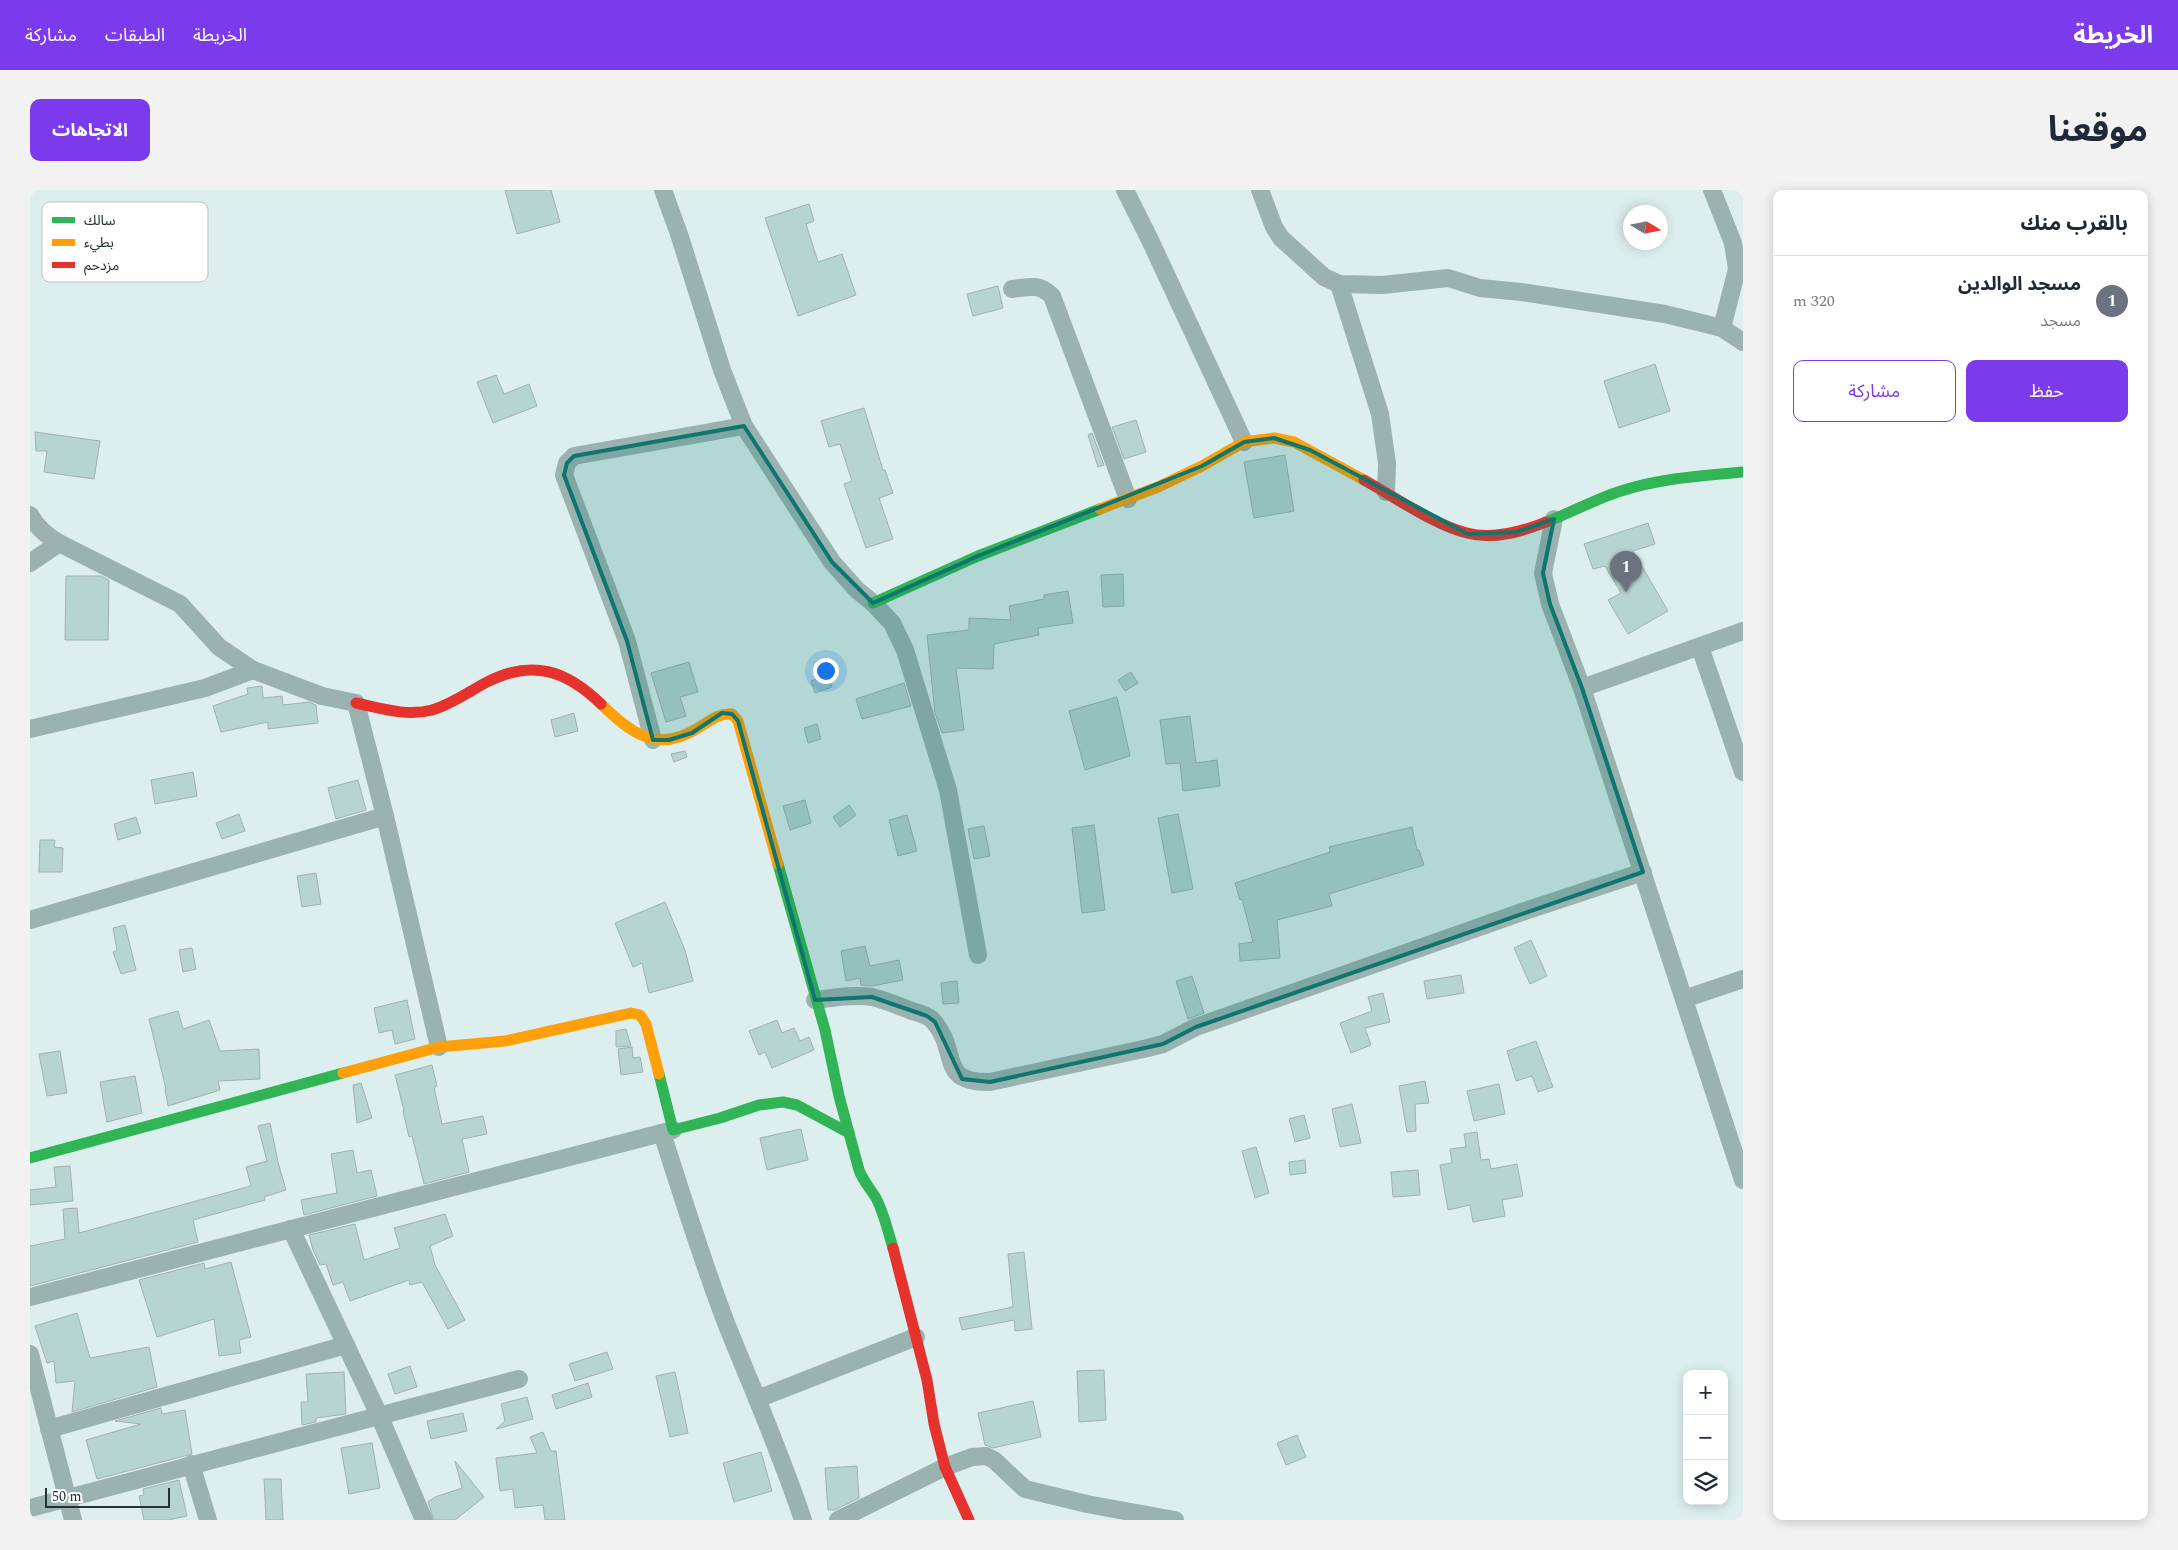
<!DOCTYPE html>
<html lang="ar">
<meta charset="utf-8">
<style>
:root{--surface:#fff;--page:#f2f2f3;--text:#1f2937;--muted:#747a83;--line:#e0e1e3;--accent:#7c3aed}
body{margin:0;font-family:Spectral,"Noto Sans Arabic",serif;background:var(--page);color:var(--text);direction:rtl}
.controls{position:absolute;right:15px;bottom:15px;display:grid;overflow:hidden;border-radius:10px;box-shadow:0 2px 12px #0003}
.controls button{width:45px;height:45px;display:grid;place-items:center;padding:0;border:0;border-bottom:1px solid var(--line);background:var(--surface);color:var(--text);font:25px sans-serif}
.compass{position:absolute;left:1593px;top:15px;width:45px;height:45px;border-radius:50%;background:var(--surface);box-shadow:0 2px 12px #0003;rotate:100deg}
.scale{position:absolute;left:15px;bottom:12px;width:125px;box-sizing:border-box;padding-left:5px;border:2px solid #233130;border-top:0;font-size:14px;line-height:18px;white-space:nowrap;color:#233130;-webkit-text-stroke:4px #fff;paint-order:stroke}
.you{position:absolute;left:795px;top:480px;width:18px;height:18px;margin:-12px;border:4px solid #fff;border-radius:50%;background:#1a73e8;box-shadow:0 0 0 8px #1a73e833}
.badge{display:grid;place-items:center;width:32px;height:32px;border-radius:50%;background:var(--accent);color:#fff;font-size:16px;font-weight:700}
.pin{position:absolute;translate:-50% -41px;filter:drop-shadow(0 1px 2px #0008)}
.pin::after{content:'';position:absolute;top:26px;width:18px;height:15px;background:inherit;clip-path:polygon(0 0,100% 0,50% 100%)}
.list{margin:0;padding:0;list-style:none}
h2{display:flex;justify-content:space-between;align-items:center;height:65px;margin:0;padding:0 20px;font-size:21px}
h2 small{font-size:16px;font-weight:400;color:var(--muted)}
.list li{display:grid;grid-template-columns:32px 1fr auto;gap:15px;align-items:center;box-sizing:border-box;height:90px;padding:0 20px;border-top:1px solid var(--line)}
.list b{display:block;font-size:19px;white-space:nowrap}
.list p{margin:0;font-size:16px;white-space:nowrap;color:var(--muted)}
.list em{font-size:16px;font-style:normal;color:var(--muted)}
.actions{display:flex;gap:10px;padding:15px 20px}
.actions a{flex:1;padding:11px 0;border:1px solid var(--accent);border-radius:10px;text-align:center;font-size:18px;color:var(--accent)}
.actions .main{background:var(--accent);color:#fff}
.icon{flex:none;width:28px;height:28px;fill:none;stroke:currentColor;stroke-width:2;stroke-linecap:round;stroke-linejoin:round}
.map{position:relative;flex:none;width:1713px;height:1330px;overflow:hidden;direction:ltr;border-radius:10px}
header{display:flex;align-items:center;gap:30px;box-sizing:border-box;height:70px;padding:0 25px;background:var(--accent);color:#fff}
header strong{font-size:24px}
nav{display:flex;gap:28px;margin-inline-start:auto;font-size:18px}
.intro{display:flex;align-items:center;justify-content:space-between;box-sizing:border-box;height:120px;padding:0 30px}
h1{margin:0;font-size:35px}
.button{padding:12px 22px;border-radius:10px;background:var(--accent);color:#fff;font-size:18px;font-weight:700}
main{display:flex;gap:30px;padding:0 30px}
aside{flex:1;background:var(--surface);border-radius:10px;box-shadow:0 2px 12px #0003}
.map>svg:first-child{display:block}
</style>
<header>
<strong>الخريطة</strong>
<nav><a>الخريطة</a><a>الطبقات</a><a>مشاركة</a></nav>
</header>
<div class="intro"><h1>موقعنا</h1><a class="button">الاتجاهات</a></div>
<main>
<aside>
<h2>بالقرب منك<small></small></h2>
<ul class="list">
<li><span class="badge" style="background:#6b7280">1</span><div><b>مسجد الوالدين</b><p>مسجد</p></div><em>320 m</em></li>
</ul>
<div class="actions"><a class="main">حفظ</a><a>مشاركة</a></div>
</aside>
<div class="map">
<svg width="1713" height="1330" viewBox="0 0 1713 1330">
<rect width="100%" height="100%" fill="#dcefee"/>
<g fill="#b6d4d1" stroke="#a2b1b0">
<polygon points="475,0 521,0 530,32 487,44"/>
<polygon points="779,14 784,31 776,34 788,72 812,64 826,105 768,126 735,28"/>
<polygon points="968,96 973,118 943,126 937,104"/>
<polygon points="1625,174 1640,221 1589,238 1574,191"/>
<polygon points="466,185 474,204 499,194 507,216 463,233 447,192"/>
<polygon points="834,218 853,280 855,280 863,303 849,308 863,349 836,358 814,294 822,291 810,254 799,257 791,231"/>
<polygon points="1106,230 1116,262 1094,269 1082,237"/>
<polygon points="5,242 70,251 64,289 14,282 17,261 6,261"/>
<polygon points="1062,243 1074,275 1068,277 1058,245"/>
<polygon points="1255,265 1264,321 1224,328 1214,272"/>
<polygon points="1618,333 1625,354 1603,361 1638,421 1598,444 1578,410 1591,403 1575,376 1563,379 1554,354"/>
<polygon points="1093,384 1094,416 1073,417 1071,385"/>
<polygon points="36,386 71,386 79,390 78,450 35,450"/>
<polygon points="1038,401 1043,433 1008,438 1009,445 964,454 963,479 926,478 934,540 912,543 905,523 897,445 939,440 939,428 981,430 979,416 1014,409 1014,405"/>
<polygon points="659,472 668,502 650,507 656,526 636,532 621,483"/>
<polygon points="1101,482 1108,493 1095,501 1088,490"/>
<polygon points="798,485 802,497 785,503 781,491"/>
<polygon points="874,493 881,516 832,529 826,509"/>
<polygon points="232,496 233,508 252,506 253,515 279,512 286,515 288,533 238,539 238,532 191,542 183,516 218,504 217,498"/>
<polygon points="1087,507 1100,566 1055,580 1039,521"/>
<polygon points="544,523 548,541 525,547 521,530"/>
<polygon points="1160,526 1166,573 1187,570 1190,596 1153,601 1150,573 1136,574 1130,530"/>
<polygon points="787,534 791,549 778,553 774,538"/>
<polygon points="655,561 657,567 644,572 641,564"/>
<polygon points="163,582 167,606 125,614 121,590"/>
<polygon points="328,590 336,620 306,629 298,598"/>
<polygon points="775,610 781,633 760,640 753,616"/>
<polygon points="819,615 826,625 810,637 803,627"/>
<polygon points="209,624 215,641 192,649 186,633"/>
<polygon points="1148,624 1163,699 1142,703 1128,628"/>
<polygon points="877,625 887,661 868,666 859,630"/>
<polygon points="106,627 111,643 88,650 84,634"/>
<polygon points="1064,635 1075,720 1052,723 1042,638"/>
<polygon points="954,636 960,666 944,669 938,639"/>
<polygon points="1382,637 1387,660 1389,660 1394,675 1299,704 1302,716 1247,730 1250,768 1210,771 1209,754 1223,752 1212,709 1210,710 1205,693 1300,662 1299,657"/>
<polygon points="10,650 25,650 24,657 33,658 32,682 9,682"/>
<polygon points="286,683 291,714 272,717 267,686"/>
<polygon points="635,712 655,760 663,791 619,803 612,773 603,777 585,733"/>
<polygon points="95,735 106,780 91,784 83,762 87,760 83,738"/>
<polygon points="1501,750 1517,786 1500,794 1484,758"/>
<polygon points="835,756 840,776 869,770 873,790 842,796 831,795 830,788 816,791 811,761"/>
<polygon points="162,758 166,779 153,782 149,760"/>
<polygon points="1431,785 1434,803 1397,809 1394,791"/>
<polygon points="1162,786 1174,823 1158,829 1146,791"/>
<polygon points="927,791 929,813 913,814 911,793"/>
<polygon points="1353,803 1360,832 1335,838 1341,855 1321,863 1310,833 1342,821 1338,807"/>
<polygon points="377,810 385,849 365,854 362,840 349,843 344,818"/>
<polygon points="148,821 153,839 179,830 190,861 229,859 230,889 188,891 190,900 138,916 135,899 136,899 119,829"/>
<polygon points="747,830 752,843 764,838 770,851 779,847 784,860 742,878 735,862 729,865 719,841"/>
<polygon points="596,839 601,856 586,857 586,841"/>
<polygon points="1506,851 1523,897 1508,902 1502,886 1486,891 1477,861"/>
<polygon points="602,857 603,868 610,867 613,882 591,885 588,859"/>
<polygon points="30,861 37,903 17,906 9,864"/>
<polygon points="402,875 407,896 404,897 412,934 453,926 457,944 432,949 439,982 394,994 382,946 379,947 373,921 374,921 365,885"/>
<polygon points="105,886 112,923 77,932 70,892"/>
<polygon points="1395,891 1399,913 1385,914 1386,941 1377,942 1369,896"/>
<polygon points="331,893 342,928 327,933 323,895"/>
<polygon points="1469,894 1475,924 1444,931 1437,901"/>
<polygon points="1322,914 1331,953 1310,957 1302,919"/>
<polygon points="1274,925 1280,948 1265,952 1259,929"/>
<polygon points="240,933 248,972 256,1000 234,1007 235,1010 163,1030 168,1052 0,1096 0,1056 35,1049 33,1019 47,1018 49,1043 221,996 216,977 237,971 228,936"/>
<polygon points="771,939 778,970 737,980 730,948"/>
<polygon points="1447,942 1451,970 1459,969 1461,979 1487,974 1493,1006 1472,1010 1475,1026 1443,1032 1440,1015 1418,1020 1410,975 1422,973 1420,959 1436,957 1434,944"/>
<polygon points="1226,957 1239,1003 1225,1008 1212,961"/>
<polygon points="323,960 327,983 341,980 347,1006 274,1025 271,1010 307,1003 301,964"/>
<polygon points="1275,970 1276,983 1260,985 1259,972"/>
<polygon points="40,976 43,1011 0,1015 0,1000 26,997 24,977"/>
<polygon points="1388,980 1390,1005 1363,1007 1361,982"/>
<polygon points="415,1024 423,1046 400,1056 405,1075 435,1130 418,1139 392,1092 380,1095 379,1090 320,1111 313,1092 303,1095 296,1074 290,1075 283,1060 279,1045 325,1034 334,1070 370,1058 364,1038"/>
<polygon points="994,1062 1002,1139 985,1141 984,1130 932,1140 929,1128 983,1117 978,1064"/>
<polygon points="201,1072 221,1147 209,1150 211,1163 189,1166 184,1129 127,1147 109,1090 174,1073 175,1079"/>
<polygon points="47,1123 60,1168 119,1157 127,1197 42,1222 45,1191 26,1193 24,1171 17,1173 5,1136"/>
<polygon points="577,1162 583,1179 545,1191 539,1174"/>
<polygon points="380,1176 387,1197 365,1204 358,1184"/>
<polygon points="1074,1180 1076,1230 1049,1232 1047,1181"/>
<polygon points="314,1182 316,1224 286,1228 286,1232 272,1235 271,1212 278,1212 276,1184"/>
<polygon points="645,1182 658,1243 640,1247 626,1186"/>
<polygon points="558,1193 562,1207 526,1219 522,1205"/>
<polygon points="497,1207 503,1229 466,1239 475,1231 471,1214"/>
<polygon points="1003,1211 1011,1247 963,1258 955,1255 948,1223"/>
<polygon points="131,1218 132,1224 155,1220 162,1264 67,1289 56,1250 111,1234 85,1231"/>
<polygon points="433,1223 437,1241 401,1249 397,1231"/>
<polygon points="513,1242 521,1261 526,1261 535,1330 515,1330 513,1315 485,1318 483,1299 470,1301 466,1268 507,1263 500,1247"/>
<polygon points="1267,1245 1276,1267 1256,1275 1247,1253"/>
<polygon points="342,1253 350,1298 319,1304 311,1258"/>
<polygon points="731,1262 742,1301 704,1312 693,1273"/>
<polygon points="425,1271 454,1307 425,1330 404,1330 398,1312 405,1307 432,1298"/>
<polygon points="827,1276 829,1308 805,1320 798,1320 795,1278"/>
<polygon points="234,1289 251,1289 253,1330 236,1330"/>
<polygon points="149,1290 157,1326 138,1330 114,1330 109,1306 114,1305 113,1299"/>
</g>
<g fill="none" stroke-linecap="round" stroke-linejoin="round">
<g stroke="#9ab2b0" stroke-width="18">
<polyline points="633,0 649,44 692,180 714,236 802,372 827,400 843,413 862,433 875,460 918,600 948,765"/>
<polyline points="1095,0 1120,50 1214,252"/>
<polyline points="1230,0 1244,37 1251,48 1294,87 1309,94 1353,95 1418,88 1450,98 1491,102 1635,124 1692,138 1713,152"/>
<polyline points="1682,0 1703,53 1707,79 1692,138"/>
<polyline points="1309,94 1350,224 1357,273 1356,302"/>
<path d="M982,99C1000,97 1008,93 1022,106L1098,309"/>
<path d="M0,325C7,338 17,346 29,353L150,414L189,457L223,480L292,506L326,513L355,626L409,857"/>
<polyline points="1524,329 1513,383 1520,414 1552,498 1713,990"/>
<polyline points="0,373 29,353"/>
<polyline points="1670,457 1713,582"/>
<polyline points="1552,498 1713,441"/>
<polyline points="0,539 175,498 223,480"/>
<polyline points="623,550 597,451 534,285 537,273 544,266 714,236"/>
<polyline points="0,730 355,626"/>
<polyline points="1654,809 1713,789"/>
<path d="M785,810C803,808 823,804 842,807C855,810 869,816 882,821C890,823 900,826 905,833C929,863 908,893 960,892L1118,858L1133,854L1166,837L1492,722L1613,682"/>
<path d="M632,943C653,1008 673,1074 698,1138C724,1202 751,1264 773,1330"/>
<polyline points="261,1039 349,1225 394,1330"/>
<polyline points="0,1107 643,940"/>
<polyline points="0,1164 43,1330"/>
<polyline points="727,1209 886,1147"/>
<polyline points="19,1239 316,1155"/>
<polyline points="161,1274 178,1330"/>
<polyline points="0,1318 489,1189"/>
<polyline points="808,1330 915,1277 942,1267 956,1266 964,1270 995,1299 1057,1314 1145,1330"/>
</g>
<g stroke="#30b455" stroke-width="11">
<path d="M1516,332C1541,323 1565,309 1591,301C1630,288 1672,286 1713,282"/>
<polyline points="843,413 948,366 1070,319"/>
<path d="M748,674L795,840L809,906L829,980C833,991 840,998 846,1008C854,1023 858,1042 863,1058"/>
<polyline points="629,884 643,940 690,928 729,915 753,912 767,915 819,943"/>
<polyline points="0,968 313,883"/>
</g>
<g stroke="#ff9f0a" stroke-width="11">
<polyline points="1070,319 1128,297 1172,276 1214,252 1244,248 1264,252 1334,290"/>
<path d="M571,514C601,543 627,564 668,538C680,531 688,523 702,524L708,531L748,674"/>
<polyline points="313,883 409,857 475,851 601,823 610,825 616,834 629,884"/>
</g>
<g stroke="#e5322d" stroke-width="11">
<path d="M1334,290C1363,306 1406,336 1437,343C1463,350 1491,342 1516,332"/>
<path d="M326,513C350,518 377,527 402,520C422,514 438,502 457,492C502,469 536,480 571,514"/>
<polyline points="863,1058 897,1190 904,1234 915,1277 939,1330"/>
</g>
</g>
<path fill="#0f766e" fill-opacity="0.2" stroke="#0f766e" stroke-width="4" stroke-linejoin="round" d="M714,236L802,372L843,413L948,366L1172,276L1214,252L1244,248L1280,260L1438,344L1486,342L1524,329L1513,383L1520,414L1552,498L1613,682L1166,837L1133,854L960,892L932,889L905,832L897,826L842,807L785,810L708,531L702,524L692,523L662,543L639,550H623L597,451L534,285L537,273L544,266Z"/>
<rect x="12" y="12" width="166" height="80" rx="8" fill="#fff" stroke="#bdc1c1" stroke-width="1"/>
<rect x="22" y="27" width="23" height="6" fill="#30b455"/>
<rect x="22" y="49" width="23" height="7" fill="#ff9f0a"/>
<rect x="22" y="72" width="23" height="6" fill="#e5322d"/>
<g font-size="14" fill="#233130">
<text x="54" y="35">سالك</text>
<text x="54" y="57">بطيء</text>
<text x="54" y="80">مزدحم</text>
</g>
</svg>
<div class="controls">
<button>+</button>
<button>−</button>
<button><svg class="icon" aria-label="layers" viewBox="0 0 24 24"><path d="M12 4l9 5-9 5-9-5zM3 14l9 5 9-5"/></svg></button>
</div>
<svg class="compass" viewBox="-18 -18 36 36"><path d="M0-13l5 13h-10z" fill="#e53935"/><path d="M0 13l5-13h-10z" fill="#747a83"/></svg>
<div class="scale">50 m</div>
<div class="you"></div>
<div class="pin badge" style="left:1596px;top:402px;background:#6b7280">1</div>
</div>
</main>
